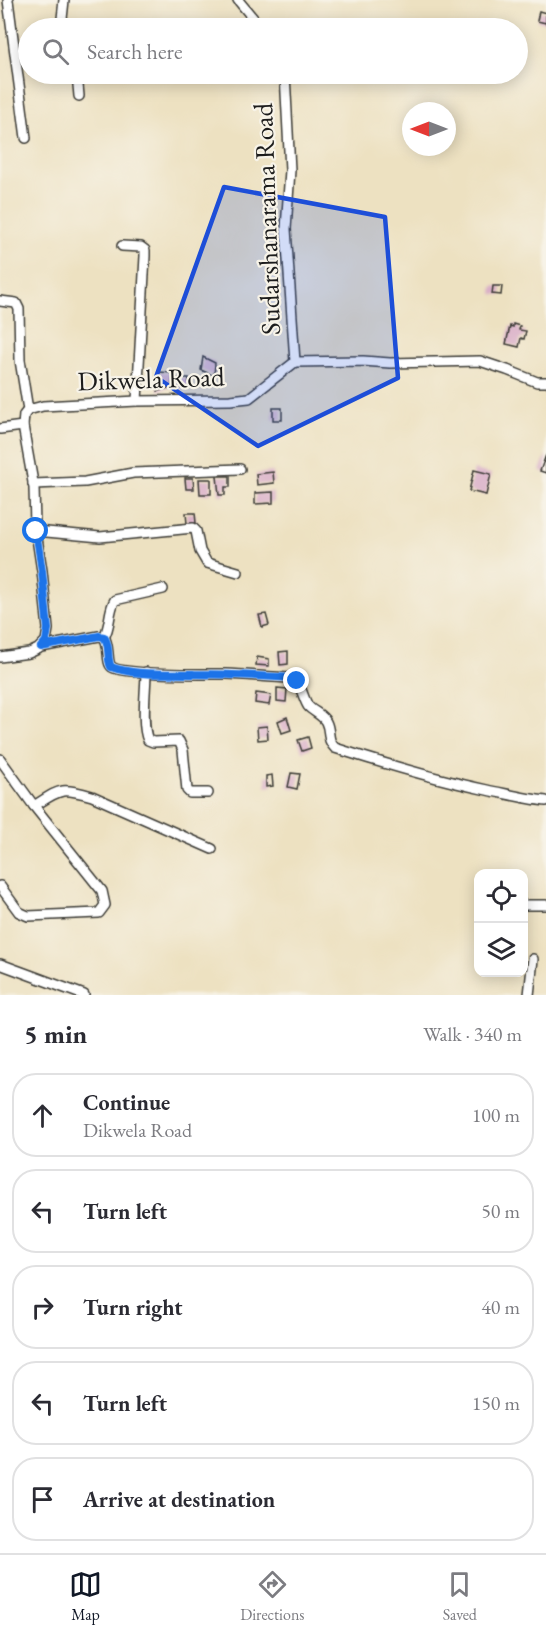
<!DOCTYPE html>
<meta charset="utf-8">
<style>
:root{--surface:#fff;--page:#f7f7f7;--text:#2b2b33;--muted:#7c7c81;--line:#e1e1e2;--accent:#111827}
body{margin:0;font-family:"EB Garamond",serif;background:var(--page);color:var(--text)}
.controls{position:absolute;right:18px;bottom:18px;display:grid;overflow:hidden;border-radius:12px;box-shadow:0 3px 15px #0003}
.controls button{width:54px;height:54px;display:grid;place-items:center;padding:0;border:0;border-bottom:2px solid var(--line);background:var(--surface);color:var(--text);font:30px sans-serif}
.compass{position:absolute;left:402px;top:102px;width:54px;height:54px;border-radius:50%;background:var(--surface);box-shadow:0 3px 15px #0003;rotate:270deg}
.stop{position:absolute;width:18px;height:18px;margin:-14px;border:4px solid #1a73e8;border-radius:50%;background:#fff}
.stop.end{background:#1a73e8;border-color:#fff;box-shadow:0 2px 6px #0008}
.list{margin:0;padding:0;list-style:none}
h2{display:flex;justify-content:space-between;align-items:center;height:78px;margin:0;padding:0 24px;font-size:26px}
h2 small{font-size:20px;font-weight:400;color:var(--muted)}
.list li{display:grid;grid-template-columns:39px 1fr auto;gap:18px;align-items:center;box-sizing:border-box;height:84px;margin:0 12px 12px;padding:0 12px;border:2px solid var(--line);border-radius:24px}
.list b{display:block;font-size:22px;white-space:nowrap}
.list p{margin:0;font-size:20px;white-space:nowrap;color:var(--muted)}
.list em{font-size:20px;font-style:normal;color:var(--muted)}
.icon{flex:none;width:33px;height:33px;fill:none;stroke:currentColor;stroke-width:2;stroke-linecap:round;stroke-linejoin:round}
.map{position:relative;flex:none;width:546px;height:995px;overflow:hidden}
.search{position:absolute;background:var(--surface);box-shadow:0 3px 15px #0003;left:18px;right:18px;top:18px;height:66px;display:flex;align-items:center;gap:15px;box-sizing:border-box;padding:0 21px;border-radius:33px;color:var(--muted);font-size:22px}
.sheet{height:558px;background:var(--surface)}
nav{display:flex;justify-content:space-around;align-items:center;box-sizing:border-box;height:84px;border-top:2px solid var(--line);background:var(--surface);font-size:16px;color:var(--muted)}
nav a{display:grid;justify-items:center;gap:3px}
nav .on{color:var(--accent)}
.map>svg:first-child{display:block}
</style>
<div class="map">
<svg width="546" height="995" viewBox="0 0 546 995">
<rect width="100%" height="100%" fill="#f7f3e8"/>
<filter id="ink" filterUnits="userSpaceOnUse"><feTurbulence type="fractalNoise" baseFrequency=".0167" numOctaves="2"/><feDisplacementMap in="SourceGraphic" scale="12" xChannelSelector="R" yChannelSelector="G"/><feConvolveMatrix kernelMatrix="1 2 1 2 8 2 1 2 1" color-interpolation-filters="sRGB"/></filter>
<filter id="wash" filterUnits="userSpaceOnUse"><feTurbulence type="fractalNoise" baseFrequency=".008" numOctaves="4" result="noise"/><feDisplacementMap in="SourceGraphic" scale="24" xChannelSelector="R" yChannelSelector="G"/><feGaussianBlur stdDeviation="1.35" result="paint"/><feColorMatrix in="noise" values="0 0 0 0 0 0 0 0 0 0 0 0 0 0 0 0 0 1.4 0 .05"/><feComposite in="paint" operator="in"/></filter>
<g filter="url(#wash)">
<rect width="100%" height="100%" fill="#ede1c1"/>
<g id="blocks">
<g fill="#d9aec7">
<polygon points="539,11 546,13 546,23 537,21"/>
<polygon points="273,245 280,245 281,256 273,256"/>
<polygon points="493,286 502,286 501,295 492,294"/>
<polygon points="513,324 520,326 519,330 526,331 524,339 521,338 519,347 506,344 510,326 513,327"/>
<polygon points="203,357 215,363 214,376 201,370"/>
<polygon points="159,372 173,373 172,387 158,391"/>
<rect x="176" y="378" width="13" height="10"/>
<rect x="273" y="408" width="9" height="12"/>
<polygon points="546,455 546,473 540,471"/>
<polygon points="474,470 491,474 486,495 469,491"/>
<polygon points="273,472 274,483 257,485 256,474"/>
<polygon points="217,476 230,476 230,487 225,487 225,495 219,495"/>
<polygon points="185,478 193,478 194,489 186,489"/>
<polygon points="199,479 211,479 211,494 200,494"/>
<polygon points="273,492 273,503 255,504 255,493"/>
<polygon points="186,513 195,513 196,523 187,524"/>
<polygon points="266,614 269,625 262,627 259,615"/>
<polygon points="288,651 288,664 280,665 279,652"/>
<polygon points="257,657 269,659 269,666 256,665"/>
<polygon points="277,688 287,689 286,702 277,701"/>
<polygon points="256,693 271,695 269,705 255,703"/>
<polygon points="287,717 291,730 282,733 278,721"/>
<polygon points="267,726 268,739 258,740 257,727"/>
<polygon points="308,737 311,748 302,751 298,740"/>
<polygon points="291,773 300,774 297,789 288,787"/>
<polygon points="272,775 273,786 266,787 266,776"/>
</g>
</g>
</g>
<g filter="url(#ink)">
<use href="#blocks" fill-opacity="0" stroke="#3b3a35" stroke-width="1.5"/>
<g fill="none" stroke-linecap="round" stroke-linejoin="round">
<defs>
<g id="minor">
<polyline points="8,0 26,138"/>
<polyline points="238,0 257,23 264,28"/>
<polyline points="61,28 64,0"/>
<polyline points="77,74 79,96"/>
<polyline points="285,74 290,170 286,229 295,362"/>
<polyline points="122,246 141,247 145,250 145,256 137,401"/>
<polyline points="0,301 16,303 19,309 20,360 28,410"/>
<polyline points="0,429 23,426"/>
<polyline points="33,484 85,482 133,473 240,469"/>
<polyline points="36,531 100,537 193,528 196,531 200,551 207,563 238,572"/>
<path d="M104,637C111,626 108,611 115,600L163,589"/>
<path d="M41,647L99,636L104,637C110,645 106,663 112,667C123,675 208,674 226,674C248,675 269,677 291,678C302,684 302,696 308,706C313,712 322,714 326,722C331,732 326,739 335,748C385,764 435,779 487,790C507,794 526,799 546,801"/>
<polyline points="0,657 29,653 38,649 46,641 48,629 42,571 35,525 34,488 23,426 24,415 28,410 43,406 137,401 230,400 249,398 295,362 363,361 390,363 480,361 507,370 537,382 546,382"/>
<path d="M146,672C146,689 141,726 148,740L153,742L179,741L183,750L187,790L190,793H208"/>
<polyline points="0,759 34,806 102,891 105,905 99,913 28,916 19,912 0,886"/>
<path d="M34,806C61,789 60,787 92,796L212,849"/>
<polyline points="524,905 546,905"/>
<polyline points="0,964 84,995"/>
<polyline points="529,995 533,959"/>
</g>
</defs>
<use href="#minor" stroke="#3b3a35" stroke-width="12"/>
<use href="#minor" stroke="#fff" stroke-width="9"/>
</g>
</g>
<g fill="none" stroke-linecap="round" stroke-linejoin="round" filter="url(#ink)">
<path stroke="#1a73e8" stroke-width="8" d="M36,531L42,571L48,629L46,641L41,647L99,636L104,637C111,646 106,657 111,667C136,676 167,673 194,674C226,674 258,676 291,678L297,681"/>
</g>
<path fill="#1d4ed8" fill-opacity="0.2" stroke="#1d4ed8" stroke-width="4.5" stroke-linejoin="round" d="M224,187L385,217L398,378L258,446L156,377Z"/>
<g text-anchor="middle" stroke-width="4.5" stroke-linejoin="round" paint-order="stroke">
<g font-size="27" fill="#1c1c1c" stroke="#f7f3e8">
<text transform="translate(267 219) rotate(-92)" y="9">Sudarshanarama Road</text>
<text transform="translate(151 379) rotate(-2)" y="9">Dikwela Road</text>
</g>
</g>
</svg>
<div class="controls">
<button><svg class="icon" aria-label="locate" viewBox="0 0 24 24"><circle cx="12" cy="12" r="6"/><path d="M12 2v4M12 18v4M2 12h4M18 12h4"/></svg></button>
<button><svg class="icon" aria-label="layers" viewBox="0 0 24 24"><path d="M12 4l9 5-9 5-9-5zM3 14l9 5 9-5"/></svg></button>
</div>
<svg class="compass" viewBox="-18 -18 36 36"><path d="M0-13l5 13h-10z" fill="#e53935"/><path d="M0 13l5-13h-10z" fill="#7c7c81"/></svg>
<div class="stop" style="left:36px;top:531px"></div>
<div class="stop end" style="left:297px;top:681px"></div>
<div class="search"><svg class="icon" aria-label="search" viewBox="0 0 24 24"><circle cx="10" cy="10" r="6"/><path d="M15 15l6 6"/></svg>Search here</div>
</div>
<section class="sheet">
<h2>5 min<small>Walk · 340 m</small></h2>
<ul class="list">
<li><svg class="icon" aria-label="ahead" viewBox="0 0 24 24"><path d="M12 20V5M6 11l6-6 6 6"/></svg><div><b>Continue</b><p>Dikwela Road</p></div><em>100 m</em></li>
<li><svg class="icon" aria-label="left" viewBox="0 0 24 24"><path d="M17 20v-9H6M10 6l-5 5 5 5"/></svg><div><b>Turn left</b></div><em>50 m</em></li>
<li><svg class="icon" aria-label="right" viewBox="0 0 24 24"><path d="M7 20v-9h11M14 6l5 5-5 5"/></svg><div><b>Turn right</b></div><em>40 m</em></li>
<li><svg class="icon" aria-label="left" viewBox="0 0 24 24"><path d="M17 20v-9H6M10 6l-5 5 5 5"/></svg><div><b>Turn left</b></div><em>150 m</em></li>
<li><svg class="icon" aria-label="arrive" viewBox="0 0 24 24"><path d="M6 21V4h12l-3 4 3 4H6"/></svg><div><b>Arrive at destination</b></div></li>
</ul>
</section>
<nav>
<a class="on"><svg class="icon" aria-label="map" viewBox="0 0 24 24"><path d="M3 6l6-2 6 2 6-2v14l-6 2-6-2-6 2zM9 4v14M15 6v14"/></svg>Map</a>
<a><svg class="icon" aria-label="directions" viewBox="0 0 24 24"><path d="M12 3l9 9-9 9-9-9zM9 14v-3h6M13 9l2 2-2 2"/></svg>Directions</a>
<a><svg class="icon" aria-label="saved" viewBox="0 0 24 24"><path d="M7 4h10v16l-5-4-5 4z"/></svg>Saved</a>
</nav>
